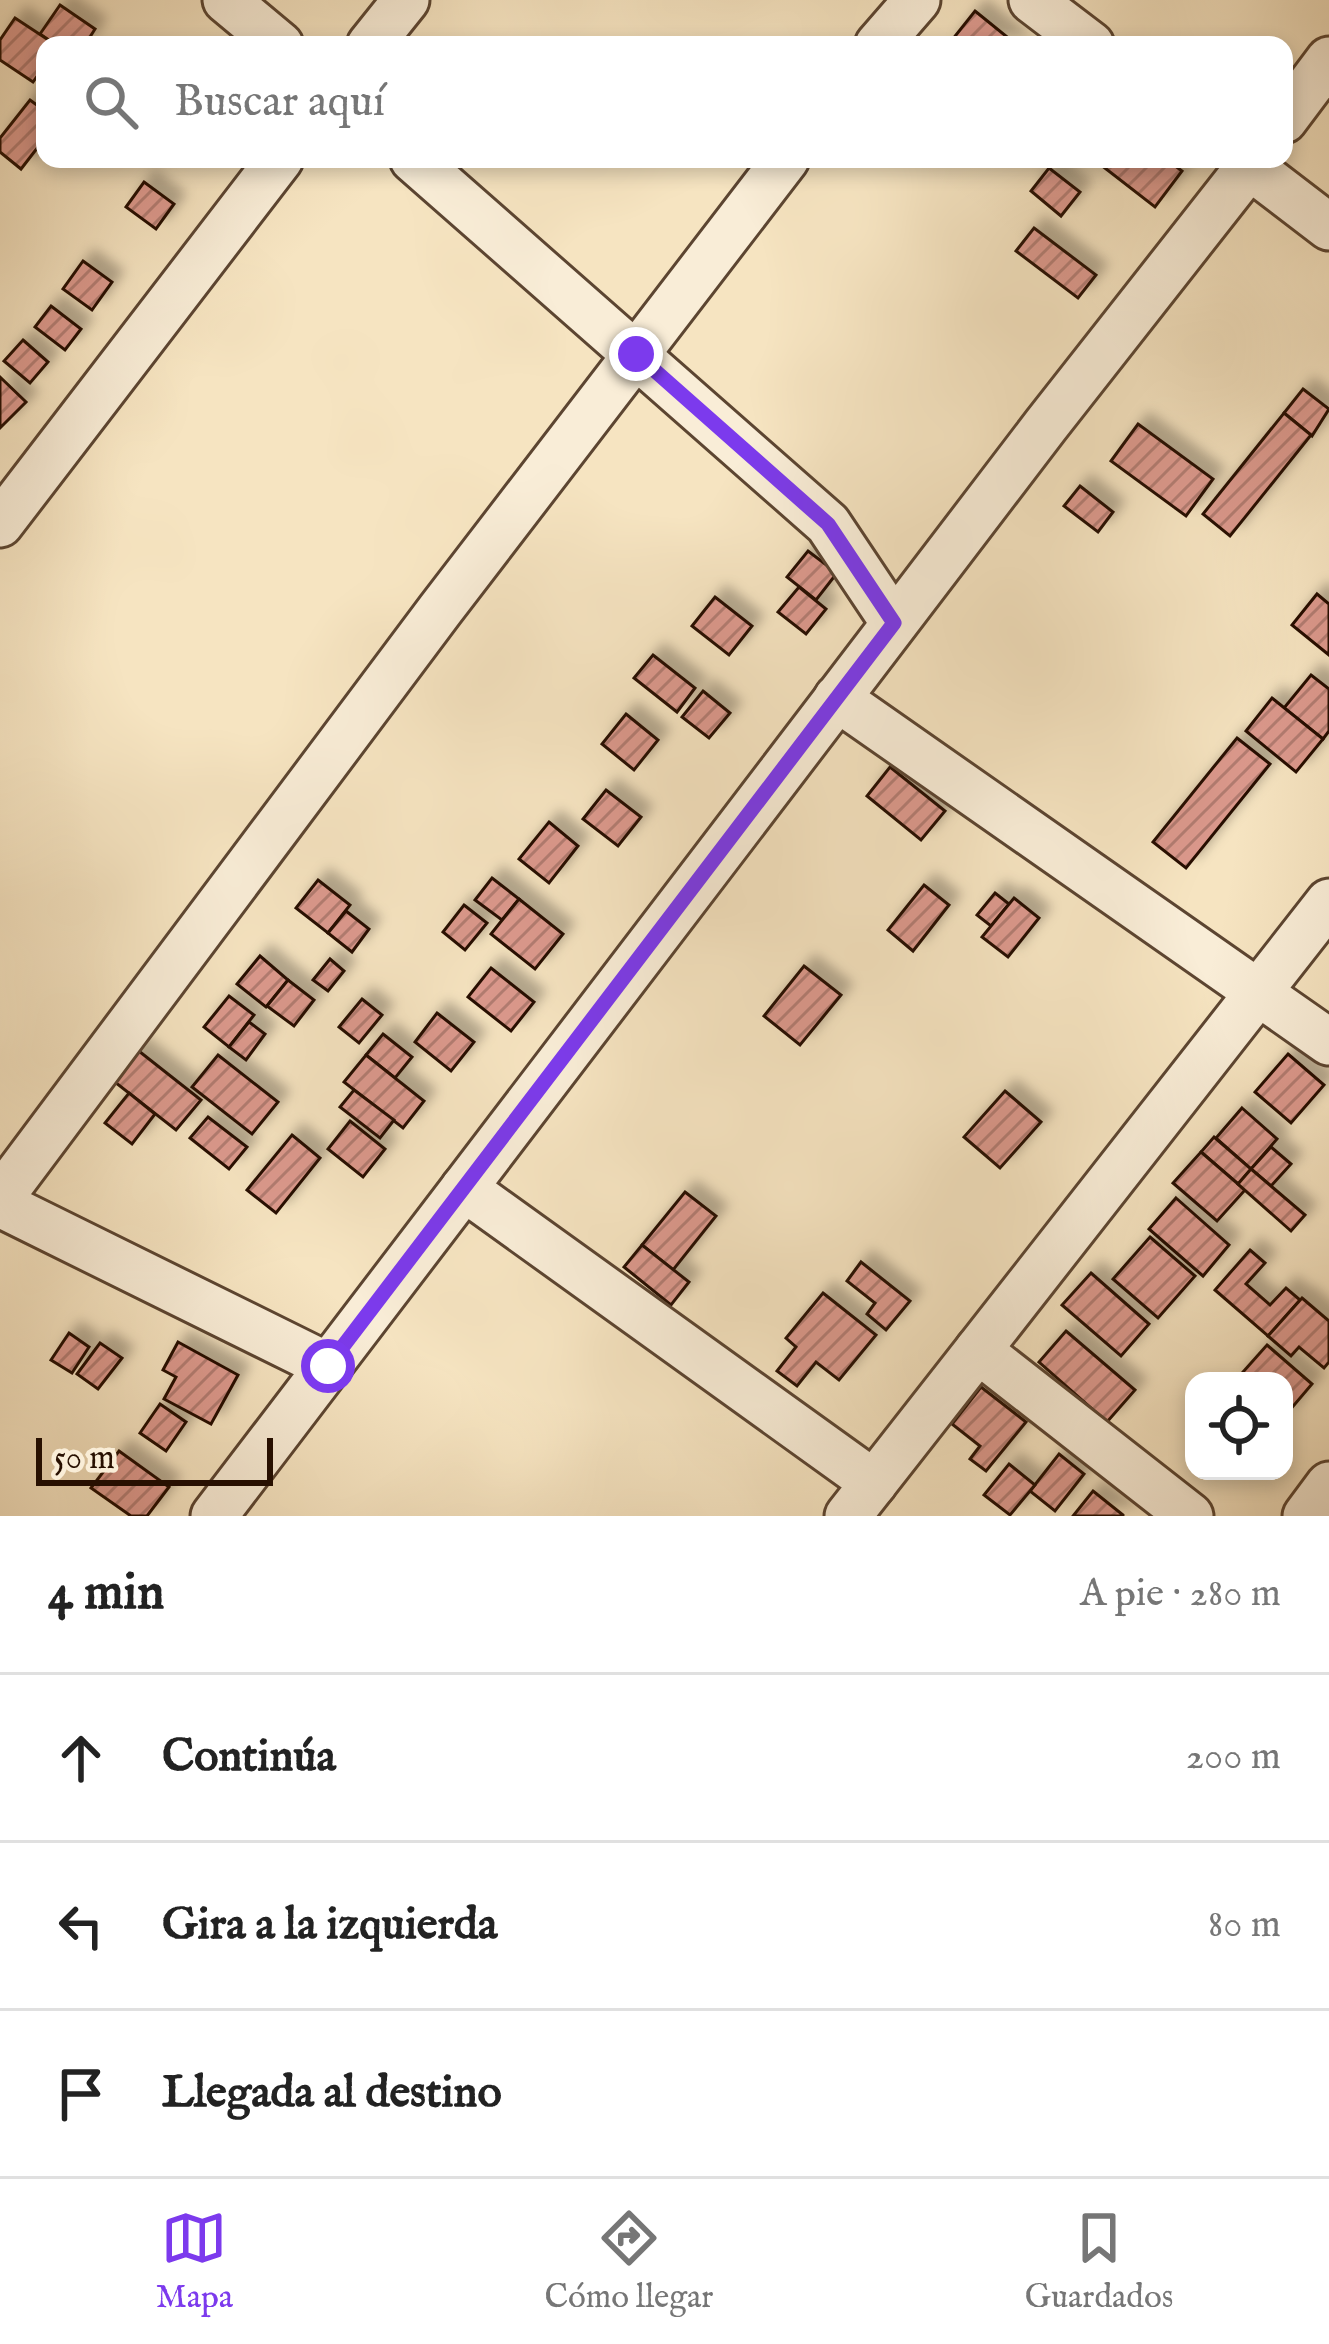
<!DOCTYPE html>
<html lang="es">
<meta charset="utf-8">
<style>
:root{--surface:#fff;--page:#f6f6f6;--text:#222;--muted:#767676;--line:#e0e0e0;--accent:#7c3aed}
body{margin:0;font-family:"IM FELL English",serif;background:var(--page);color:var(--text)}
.controls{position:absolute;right:36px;bottom:36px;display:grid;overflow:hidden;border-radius:24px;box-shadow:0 6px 18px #0003}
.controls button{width:108px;height:108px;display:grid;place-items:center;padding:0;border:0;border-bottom:3px solid var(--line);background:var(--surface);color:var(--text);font:60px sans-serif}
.scale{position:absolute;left:36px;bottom:30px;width:237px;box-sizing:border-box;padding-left:12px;border:6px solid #281001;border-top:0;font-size:33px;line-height:42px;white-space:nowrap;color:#281001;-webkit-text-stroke:9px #f9edd7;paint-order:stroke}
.stop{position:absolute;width:36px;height:36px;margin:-27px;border:9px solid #7c3aed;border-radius:50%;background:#fff}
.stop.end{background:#7c3aed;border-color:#fff;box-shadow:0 3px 12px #0008}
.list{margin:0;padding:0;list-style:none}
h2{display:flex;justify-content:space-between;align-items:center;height:156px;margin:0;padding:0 48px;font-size:51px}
h2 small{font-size:39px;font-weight:400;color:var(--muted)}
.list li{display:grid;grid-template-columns:78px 1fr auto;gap:36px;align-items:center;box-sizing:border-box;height:168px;padding:0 48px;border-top:3px solid var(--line)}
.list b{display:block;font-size:45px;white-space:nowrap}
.list em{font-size:39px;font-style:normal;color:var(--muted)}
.icon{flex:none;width:66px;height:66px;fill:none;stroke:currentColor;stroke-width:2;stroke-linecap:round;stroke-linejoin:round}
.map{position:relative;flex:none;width:1329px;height:1516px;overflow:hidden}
.search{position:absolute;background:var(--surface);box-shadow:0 6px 18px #0003;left:36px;right:36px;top:36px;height:132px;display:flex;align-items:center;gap:30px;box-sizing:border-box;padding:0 42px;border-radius:24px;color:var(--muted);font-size:45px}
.sheet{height:660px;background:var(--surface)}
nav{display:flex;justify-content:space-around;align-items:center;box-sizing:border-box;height:168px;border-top:3px solid var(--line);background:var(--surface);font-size:33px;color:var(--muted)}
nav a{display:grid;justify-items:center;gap:6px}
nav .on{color:var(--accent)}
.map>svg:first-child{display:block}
</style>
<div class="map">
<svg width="1329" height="1516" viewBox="0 0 1329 1516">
<defs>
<pattern id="building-hatch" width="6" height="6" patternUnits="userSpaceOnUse" patternTransform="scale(3)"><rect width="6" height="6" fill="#dc998d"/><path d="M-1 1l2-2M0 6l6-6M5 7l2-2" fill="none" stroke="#b27b71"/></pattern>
<filter id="shadow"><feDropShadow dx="11" dy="-11" stdDeviation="6" flood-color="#0004"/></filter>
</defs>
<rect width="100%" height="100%" fill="#f6e4c1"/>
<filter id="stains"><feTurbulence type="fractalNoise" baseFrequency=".00167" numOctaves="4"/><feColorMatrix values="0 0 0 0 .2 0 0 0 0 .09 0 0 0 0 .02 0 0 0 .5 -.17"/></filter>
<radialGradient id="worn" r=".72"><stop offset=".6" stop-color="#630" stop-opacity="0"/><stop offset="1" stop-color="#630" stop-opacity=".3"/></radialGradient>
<g fill="url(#building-hatch)" stroke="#281001" stroke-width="3" filter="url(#shadow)">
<polygon points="60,5 95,29 85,45 56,45 40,34"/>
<polygon points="975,11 1017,45 948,45"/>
<polygon points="15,18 56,45 45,45 45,65 33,82 0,60 0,40"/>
<polygon points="30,100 45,111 45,138 21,169 0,152 0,138"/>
<polygon points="1106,159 1166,159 1182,171 1155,207 1101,165"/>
<polygon points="1049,168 1080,192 1061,216 1031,191"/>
<polygon points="144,182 174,204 156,229 126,207"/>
<polygon points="1034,228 1096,275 1078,298 1016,251"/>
<polygon points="83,261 112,282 92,310 63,289"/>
<polygon points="51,306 81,329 65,350 35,327"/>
<polygon points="23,340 48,362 30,383 4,361"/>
<polygon points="0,377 26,402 0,428"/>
<polygon points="1303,389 1329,409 1312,436 1284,413"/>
<polygon points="1284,413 1311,435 1230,536 1203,514"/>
<polygon points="1138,424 1213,479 1186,516 1111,461"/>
<polygon points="1080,486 1113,512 1098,532 1064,506"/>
<polygon points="808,551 837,573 816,600 787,577"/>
<polygon points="799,587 826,609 806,634 778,612"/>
<polygon points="1317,594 1329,604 1329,655 1292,625"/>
<polygon points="715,597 752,626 729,655 692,626"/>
<polygon points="653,655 695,688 677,712 634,678"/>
<polygon points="1311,675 1329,689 1329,731 1323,739 1284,708"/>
<polygon points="703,691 730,713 709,738 682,717"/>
<polygon points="1272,698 1323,739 1296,772 1246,731"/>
<polygon points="626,714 658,740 634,770 602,744"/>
<polygon points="1237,738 1270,764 1186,868 1153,842"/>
<polygon points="890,767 945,811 921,840 867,796"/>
<polygon points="606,790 641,817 618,846 583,819"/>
<polygon points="549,822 578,846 549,883 519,859"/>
<polygon points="492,878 519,899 502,920 475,900"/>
<polygon points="318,880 350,905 328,933 296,908"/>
<polygon points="924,885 949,905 913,951 888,930"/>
<polygon points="995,893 1009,904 991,926 977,915"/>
<polygon points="1014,898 1039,918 1008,957 982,937"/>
<polygon points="519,899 563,934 535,969 491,934"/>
<polygon points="464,905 487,923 465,950 443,932"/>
<polygon points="346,911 369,929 352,952 328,933"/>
<polygon points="260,956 288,980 266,1007 237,984"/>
<polygon points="330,959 344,971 328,991 313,980"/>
<polygon points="804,966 841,995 800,1045 764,1016"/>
<polygon points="491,968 534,1002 511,1031 468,997"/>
<polygon points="288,980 314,1000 294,1026 267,1006"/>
<polygon points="229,996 254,1015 229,1047 204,1027"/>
<polygon points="362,999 382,1015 359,1043 339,1027"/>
<polygon points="437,1013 474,1042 451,1071 415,1042"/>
<polygon points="249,1022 265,1034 246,1060 229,1047"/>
<polygon points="383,1034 412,1057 395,1078 366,1055"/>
<polygon points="135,1048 201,1100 176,1130 111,1079"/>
<polygon points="1288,1054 1324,1085 1291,1123 1255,1092"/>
<polygon points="218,1055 278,1102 252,1134 192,1087"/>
<polygon points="366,1055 424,1101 403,1128 344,1082"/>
<polygon points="354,1090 394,1120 380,1138 340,1107"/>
<polygon points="1005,1091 1041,1122 1000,1168 964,1137"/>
<polygon points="129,1093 155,1114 132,1144 105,1123"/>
<polygon points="1242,1108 1277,1139 1251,1169 1216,1138"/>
<polygon points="208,1117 247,1147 229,1169 190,1138"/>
<polygon points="350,1121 385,1149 363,1177 328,1149"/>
<polygon points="292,1135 320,1158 276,1213 247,1190"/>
<polygon points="1214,1137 1251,1169 1238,1184 1201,1152"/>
<polygon points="1271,1147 1291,1164 1271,1186 1251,1169"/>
<polygon points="1201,1152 1245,1190 1217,1221 1173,1183"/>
<polygon points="1251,1169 1305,1215 1291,1231 1238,1184"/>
<polygon points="685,1192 716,1216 673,1270 642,1245"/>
<polygon points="1176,1198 1229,1245 1203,1276 1149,1229"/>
<polygon points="1150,1237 1195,1276 1158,1318 1113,1279"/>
<polygon points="642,1245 689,1282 671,1305 624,1267"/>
<polygon points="1250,1250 1265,1263 1246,1284 1270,1305 1286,1288 1300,1300 1268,1336 1215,1290"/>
<polygon points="861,1262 910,1301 886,1330 867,1314 875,1303 847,1281"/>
<polygon points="1091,1273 1149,1324 1121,1356 1062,1305"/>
<polygon points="823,1293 876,1335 839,1380 816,1362 797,1386 777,1371 796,1347 786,1338"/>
<polygon points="1302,1298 1329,1321 1329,1362 1324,1368 1299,1347 1291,1356 1268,1336"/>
<polygon points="1066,1331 1135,1390 1107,1422 1039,1362"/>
<polygon points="69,1333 89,1347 72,1373 51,1360"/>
<polygon points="178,1342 238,1375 211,1424 164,1399 176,1377 163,1370"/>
<polygon points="100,1343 122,1358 98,1389 77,1374"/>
<polygon points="1267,1345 1312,1384 1284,1417 1284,1381 1235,1381"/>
<polygon points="981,1387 1026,1422 986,1471 970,1459 980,1446 952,1424"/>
<polygon points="160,1404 186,1422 166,1451 140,1433"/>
<polygon points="119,1451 169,1487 147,1516 131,1516 91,1488"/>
<polygon points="1059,1454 1084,1474 1055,1511 1030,1491"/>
<polygon points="1009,1464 1035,1485 1010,1515 984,1495"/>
<polygon points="1093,1491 1123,1515 1123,1516 1073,1516"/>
</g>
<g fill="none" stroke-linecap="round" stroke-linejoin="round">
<defs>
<g id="minor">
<polyline points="226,0 280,45"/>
<polyline points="1032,0 1091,45"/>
<polyline points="370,45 406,0"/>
<polyline points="878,45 917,0"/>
<polyline points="1284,120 1329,60"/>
<polyline points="413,159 828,524 894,623"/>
<polyline points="1240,159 1329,227"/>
<polyline points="0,524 280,159"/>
<polyline points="837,698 1329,1042"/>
<polyline points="464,1188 874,1483"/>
<polyline points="0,1198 440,610 786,159"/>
<polyline points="0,1204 328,1366"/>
<polyline points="978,1350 1190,1516"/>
<polyline points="214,1516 1046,425 1255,159"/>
<polyline points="848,1516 1329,902"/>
<polyline points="1306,1516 1329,1485"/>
</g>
</defs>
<use href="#minor" stroke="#5c4531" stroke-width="51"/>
<use href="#minor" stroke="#f9edd7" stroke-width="45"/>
</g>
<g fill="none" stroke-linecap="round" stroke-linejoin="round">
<polyline stroke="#7c3aed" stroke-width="15" points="328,1366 894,623 828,524 636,354"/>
</g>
<rect width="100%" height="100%" filter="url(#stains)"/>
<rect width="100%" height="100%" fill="url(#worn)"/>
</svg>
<div class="controls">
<button><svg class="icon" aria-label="locate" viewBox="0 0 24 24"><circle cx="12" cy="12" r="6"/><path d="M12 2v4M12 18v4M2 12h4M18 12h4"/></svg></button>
</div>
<div class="scale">50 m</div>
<div class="stop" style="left:328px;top:1366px"></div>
<div class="stop end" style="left:636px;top:354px"></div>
<div class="search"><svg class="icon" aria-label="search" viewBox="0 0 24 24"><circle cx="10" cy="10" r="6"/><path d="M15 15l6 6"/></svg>Buscar aquí</div>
</div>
<section class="sheet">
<h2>4 min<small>A pie · 280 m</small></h2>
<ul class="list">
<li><svg class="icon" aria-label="ahead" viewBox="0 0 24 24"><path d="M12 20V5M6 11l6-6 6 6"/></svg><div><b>Continúa</b></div><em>200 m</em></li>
<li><svg class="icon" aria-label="left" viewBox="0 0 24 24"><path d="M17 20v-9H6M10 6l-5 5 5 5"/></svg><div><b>Gira a la izquierda</b></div><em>80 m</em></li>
<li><svg class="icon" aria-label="arrive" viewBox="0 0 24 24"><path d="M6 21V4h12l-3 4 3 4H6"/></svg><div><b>Llegada al destino</b></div></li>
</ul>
</section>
<nav>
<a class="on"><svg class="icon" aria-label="map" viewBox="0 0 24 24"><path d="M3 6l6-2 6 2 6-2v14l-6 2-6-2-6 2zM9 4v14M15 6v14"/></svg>Mapa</a>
<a><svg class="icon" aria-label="directions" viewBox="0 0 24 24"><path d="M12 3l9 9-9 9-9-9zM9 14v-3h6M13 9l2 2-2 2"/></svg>Cómo llegar</a>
<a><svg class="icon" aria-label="saved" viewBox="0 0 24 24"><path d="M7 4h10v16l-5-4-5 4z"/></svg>Guardados</a>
</nav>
